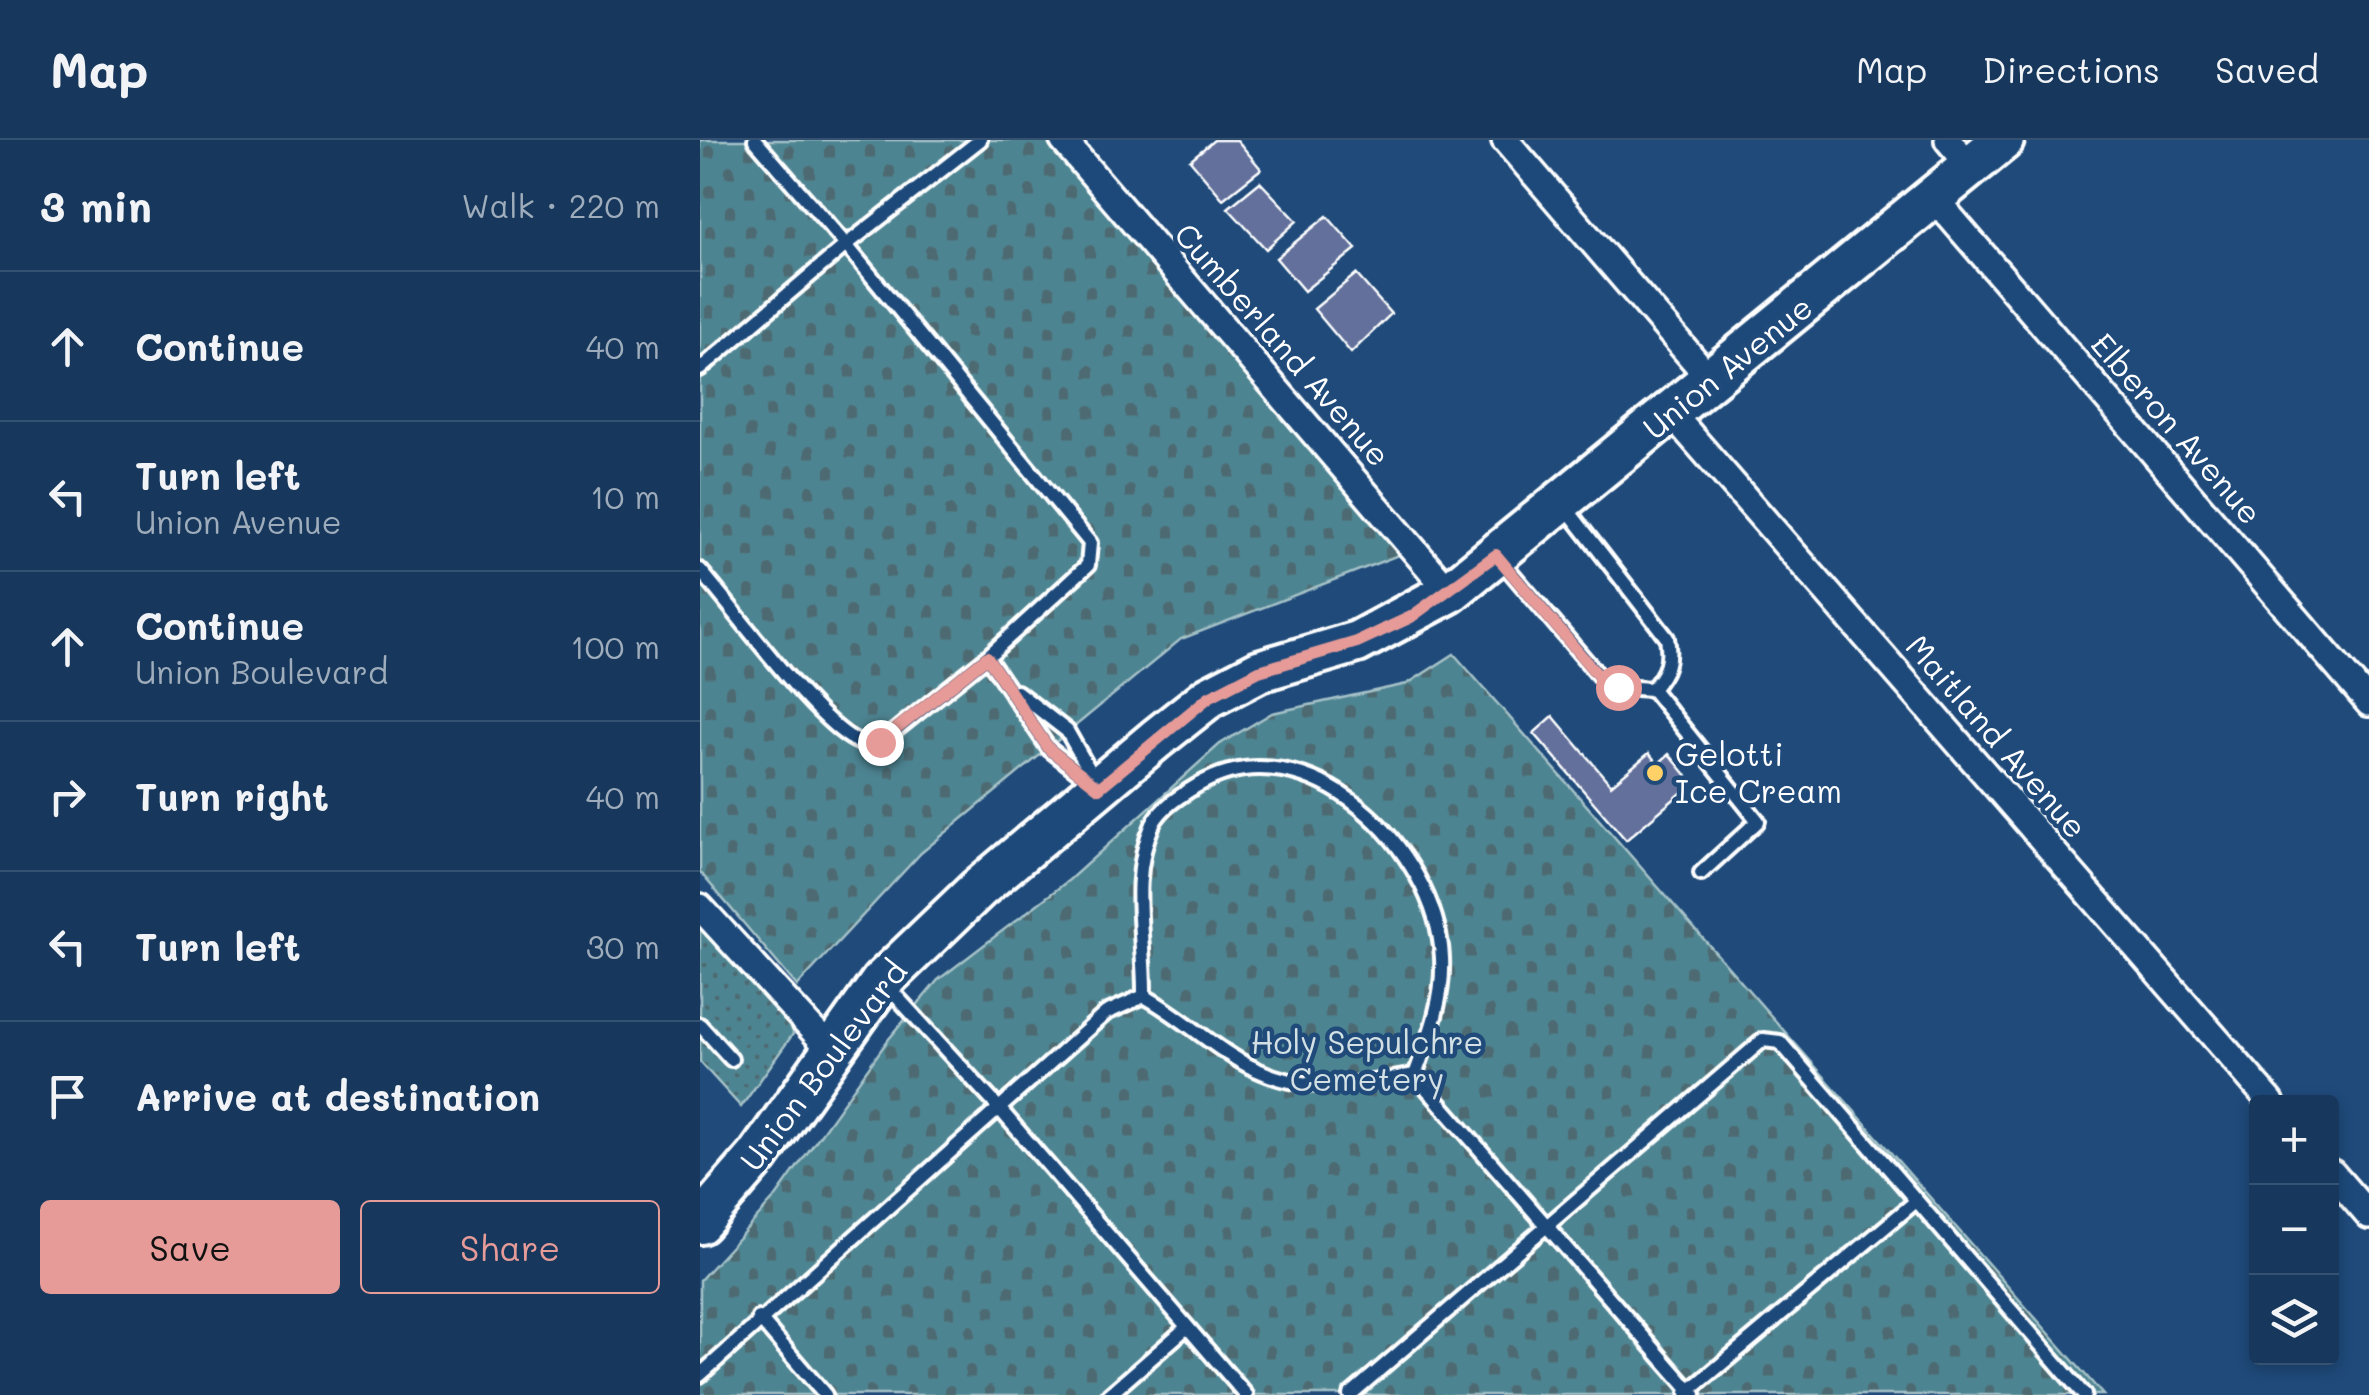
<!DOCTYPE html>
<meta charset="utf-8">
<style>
:root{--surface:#17385c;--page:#244365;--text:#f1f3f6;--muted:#9eacbb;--line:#365272;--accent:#e69b98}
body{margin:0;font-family:Mali,sans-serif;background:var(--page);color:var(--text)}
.controls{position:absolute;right:30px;bottom:30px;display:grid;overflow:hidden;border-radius:10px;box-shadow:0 5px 15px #0003}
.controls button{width:90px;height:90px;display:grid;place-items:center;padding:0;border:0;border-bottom:2px solid var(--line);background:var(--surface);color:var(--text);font:50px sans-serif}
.stop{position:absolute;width:30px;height:30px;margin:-22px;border:8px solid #e69b98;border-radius:50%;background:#fff}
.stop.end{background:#e69b98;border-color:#fff;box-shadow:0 2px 10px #0008}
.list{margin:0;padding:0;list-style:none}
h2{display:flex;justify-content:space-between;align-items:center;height:130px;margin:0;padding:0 40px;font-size:42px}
h2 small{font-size:32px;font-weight:400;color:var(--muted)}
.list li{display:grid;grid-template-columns:65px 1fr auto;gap:30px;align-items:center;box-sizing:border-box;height:150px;padding:0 40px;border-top:2px solid var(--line)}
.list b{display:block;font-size:38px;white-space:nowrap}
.list p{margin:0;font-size:32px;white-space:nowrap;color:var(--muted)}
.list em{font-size:32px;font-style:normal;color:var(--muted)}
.actions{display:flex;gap:20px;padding:30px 40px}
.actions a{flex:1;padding:22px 0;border:2px solid var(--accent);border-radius:10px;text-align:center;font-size:35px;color:var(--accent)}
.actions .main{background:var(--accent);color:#111}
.icon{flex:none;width:55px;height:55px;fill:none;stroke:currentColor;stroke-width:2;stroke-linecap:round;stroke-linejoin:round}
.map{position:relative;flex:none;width:1669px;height:1255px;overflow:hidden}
header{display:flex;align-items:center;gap:60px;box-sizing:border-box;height:140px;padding:0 50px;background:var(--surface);border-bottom:2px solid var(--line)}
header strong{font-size:48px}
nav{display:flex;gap:55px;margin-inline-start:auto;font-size:35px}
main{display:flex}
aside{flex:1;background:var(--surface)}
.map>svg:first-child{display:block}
</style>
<header>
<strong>Map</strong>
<nav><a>Map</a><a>Directions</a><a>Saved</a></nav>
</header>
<main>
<aside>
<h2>3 min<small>Walk · 220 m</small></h2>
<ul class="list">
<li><svg class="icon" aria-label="ahead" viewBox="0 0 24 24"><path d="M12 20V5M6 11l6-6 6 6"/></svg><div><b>Continue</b></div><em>40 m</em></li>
<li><svg class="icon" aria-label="left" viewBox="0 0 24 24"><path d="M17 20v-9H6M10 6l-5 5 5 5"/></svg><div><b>Turn left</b><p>Union Avenue</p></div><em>10 m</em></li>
<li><svg class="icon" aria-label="ahead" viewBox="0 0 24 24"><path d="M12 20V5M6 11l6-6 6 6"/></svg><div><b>Continue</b><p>Union Boulevard</p></div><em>100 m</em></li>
<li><svg class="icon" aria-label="right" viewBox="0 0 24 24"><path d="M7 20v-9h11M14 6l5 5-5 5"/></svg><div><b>Turn right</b></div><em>40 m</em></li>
<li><svg class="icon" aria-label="left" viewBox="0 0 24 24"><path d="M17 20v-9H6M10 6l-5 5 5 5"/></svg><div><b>Turn left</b></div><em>30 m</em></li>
<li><svg class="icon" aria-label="arrive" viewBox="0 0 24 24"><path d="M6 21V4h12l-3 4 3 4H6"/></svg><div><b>Arrive at destination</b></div></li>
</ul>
<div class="actions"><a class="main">Save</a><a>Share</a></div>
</aside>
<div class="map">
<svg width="1669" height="1255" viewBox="0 0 1669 1255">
<defs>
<pattern id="cemetery-stones" width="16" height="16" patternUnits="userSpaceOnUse" patternTransform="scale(2.5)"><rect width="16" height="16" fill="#4e8491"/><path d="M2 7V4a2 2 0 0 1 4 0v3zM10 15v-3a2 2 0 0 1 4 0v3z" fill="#4d6b72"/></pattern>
<pattern id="park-dots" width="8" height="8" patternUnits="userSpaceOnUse" patternTransform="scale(2.5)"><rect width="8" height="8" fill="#4e8491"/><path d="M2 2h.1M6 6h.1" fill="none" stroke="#4d6b72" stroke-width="1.8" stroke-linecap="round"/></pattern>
</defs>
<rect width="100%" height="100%" fill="#1f4a7a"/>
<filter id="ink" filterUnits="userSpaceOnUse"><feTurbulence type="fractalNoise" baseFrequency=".01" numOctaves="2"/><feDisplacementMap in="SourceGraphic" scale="20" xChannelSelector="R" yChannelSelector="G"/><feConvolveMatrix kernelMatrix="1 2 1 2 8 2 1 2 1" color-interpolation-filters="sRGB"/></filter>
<g filter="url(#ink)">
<g fill="url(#cemetery-stones)" stroke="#a6c2c8" stroke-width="2.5">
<polygon points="0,0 362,0 709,411 481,499 221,713 97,846 0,732"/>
<polygon points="754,514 1403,1255 0,1255 0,1140 75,1058 188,900 238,840 369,740 520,604 572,573 707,544"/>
</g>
<polygon fill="url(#park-dots)" stroke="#a6c2c8" stroke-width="2.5" points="0,777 91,883 93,894 41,967 0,922"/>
<g fill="#626f9b" stroke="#fff" stroke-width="2.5">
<polygon points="514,0 537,0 561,29 523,59 490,20"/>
<polygon points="560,42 597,81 566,109 528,68"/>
<polygon points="627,76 656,109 604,151 576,118"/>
<polygon points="656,134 691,174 651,213 614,169"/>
<polygon points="853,576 911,645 949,613 958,624 969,614 993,643 926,700 834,593"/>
</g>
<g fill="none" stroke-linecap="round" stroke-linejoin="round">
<defs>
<g id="lane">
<polyline points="55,0 146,105 280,0"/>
<path d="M0,229L146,105L390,403L388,425L287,517L181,602C169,606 162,605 151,598C107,570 38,474 0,430"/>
<path d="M798,417L900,537L918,547L952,549C967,532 971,520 967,498L863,364"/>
<polyline points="287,517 349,609 393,643"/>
<polyline points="952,549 1058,681 1001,733"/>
<polyline points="317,552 367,591 395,640"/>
<polyline points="187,846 298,967 546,1255"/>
<path d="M444,856C445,798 428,739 453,684C461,667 483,654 498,645C608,581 737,710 742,818C744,860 729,897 715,935"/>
<path d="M444,856C483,877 515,910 555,929C607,954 660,945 715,935"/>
<polyline points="0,885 31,919"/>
<polyline points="715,935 994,1255"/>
<polyline points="59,1178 125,1255"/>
<polyline points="0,1235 406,873 444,856"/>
<polyline points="987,1253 1215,1062"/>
<polyline points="409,1255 486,1188"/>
<polyline points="650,1255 1063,900 1080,902 1384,1255"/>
</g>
<g id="street">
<polyline points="363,0 750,452"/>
<polyline points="805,0 1013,242"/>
<polyline points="1248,0 1271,27"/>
<polyline points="1234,58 1669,563"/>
<polyline points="972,274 1571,962"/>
<polyline points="0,767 132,911"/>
<polyline points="1632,1033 1669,1076"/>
</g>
<polyline id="primary" points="0,1083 58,1016 182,841 278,749 456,599 509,557 559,531 657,502 750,452 1303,0"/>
</defs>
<use href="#lane" stroke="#fff" stroke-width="20"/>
<use href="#street" stroke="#fff" stroke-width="32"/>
<use href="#primary" stroke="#fff" stroke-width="48"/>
<use href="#lane" stroke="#1f4a7a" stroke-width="12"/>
<use href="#street" stroke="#1f4a7a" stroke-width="25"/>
<use href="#primary" stroke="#1f4a7a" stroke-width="40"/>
</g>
</g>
<g fill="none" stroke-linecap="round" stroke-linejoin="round" filter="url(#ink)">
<polyline stroke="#e69b98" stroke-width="12" points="180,602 287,517 349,609 399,648 509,557 559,531 657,502 711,477 796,415 900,538 918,547"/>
</g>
<circle fill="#ffd166" stroke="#1f4a7a" stroke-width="4" cx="955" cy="633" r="10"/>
<g text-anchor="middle" stroke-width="9" stroke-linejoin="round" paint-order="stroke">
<g font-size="32" fill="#fff" stroke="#1f4a7a">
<text transform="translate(582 205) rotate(49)" y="11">Cumberland Avenue</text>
<text transform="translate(1028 228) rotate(-39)" y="11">Union Avenue</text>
<text transform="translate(1476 289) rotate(49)" y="11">Elberon Avenue</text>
<text transform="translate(1296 597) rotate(49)" y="11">Maitland Avenue</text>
<text transform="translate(124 926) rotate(-53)" y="11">Union Boulevard</text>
</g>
<g font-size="32" fill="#fff" stroke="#1f4a7a" text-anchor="start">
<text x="975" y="626">Gelotti<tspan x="975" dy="37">Ice Cream</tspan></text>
</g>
<g font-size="32" fill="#d3e0e4" stroke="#1f4a7a">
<text x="667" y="914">Holy Sepulchre<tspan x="667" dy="37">Cemetery</tspan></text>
</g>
</g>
</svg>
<div class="controls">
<button>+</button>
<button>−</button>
<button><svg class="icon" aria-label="layers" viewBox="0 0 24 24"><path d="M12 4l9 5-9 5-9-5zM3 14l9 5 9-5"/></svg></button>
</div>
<div class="stop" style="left:918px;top:547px"></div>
<div class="stop end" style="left:180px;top:602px"></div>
</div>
</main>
